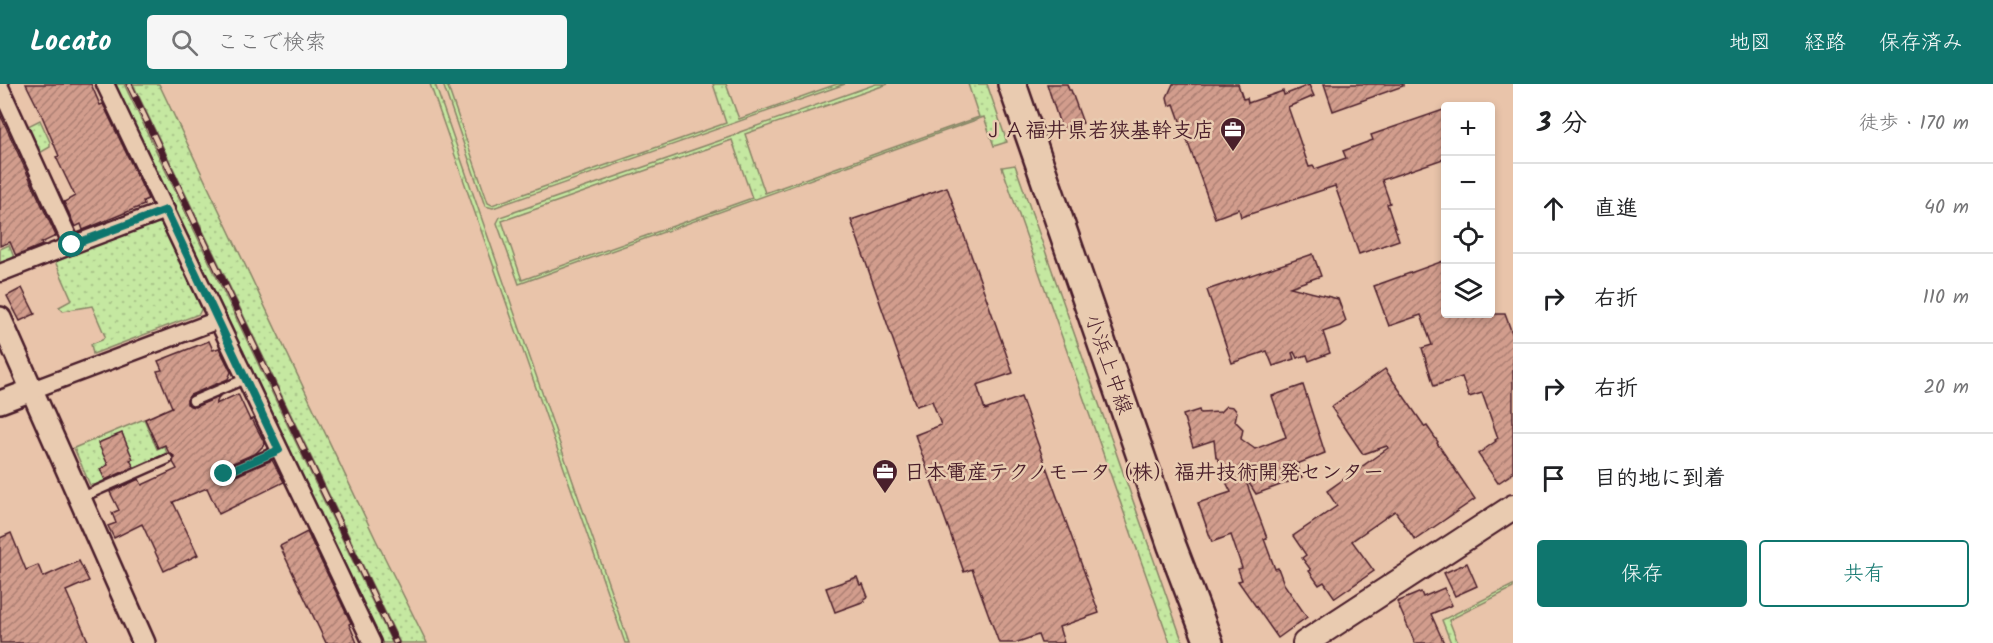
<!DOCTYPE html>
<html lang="ja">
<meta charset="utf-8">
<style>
:root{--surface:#fff;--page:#f6f6f6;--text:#202124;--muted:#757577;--line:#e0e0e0;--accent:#0f766e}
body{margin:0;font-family:Kalam,"Klee One",sans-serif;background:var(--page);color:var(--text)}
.controls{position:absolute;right:18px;top:18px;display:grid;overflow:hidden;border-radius:6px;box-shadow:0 3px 9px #0003}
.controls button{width:54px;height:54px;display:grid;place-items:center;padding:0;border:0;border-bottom:2px solid var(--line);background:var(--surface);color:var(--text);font:30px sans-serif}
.stop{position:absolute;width:18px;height:18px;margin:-14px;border:4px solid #0f766e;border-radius:50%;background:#fff}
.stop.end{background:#0f766e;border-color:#fff;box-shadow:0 2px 6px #0008}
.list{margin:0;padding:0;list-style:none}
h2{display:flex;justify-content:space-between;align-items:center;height:78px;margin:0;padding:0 24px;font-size:26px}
h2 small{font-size:20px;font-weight:400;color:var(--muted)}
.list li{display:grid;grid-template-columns:39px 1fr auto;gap:18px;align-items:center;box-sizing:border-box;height:90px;padding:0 24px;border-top:2px solid var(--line)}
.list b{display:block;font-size:22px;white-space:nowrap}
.list em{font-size:20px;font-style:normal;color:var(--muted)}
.actions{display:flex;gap:12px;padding:18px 24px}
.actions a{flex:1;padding:14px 0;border:2px solid var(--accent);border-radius:6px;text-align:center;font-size:21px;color:var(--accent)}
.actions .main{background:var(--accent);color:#fff}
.icon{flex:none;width:33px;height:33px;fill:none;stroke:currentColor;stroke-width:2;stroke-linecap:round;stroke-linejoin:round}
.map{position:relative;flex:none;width:1513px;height:559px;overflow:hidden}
header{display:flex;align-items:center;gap:36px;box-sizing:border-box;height:84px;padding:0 30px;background:var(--accent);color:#fff}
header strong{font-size:28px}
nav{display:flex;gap:33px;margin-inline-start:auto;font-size:21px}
.search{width:420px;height:54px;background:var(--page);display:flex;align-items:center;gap:15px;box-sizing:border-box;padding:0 21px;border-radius:6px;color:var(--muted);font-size:22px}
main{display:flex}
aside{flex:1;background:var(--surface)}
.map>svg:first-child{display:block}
</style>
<header>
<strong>Locato</strong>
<div class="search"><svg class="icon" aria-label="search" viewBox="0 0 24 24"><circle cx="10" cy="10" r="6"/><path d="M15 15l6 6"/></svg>ここで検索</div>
<nav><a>地図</a><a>経路</a><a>保存済み</a></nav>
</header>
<main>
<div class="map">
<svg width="1513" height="559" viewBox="0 0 1513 559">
<defs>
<pattern id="grass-dots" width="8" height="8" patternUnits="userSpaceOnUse" patternTransform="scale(1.5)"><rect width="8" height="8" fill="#c5e8a1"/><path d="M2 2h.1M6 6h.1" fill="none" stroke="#abc78b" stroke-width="1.8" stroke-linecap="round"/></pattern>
<pattern id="building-hatch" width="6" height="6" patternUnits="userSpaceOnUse" patternTransform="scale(1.5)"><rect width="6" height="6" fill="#d29d8d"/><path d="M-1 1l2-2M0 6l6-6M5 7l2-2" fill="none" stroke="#ac7f73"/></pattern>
</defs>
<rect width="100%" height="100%" fill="#e9c4aa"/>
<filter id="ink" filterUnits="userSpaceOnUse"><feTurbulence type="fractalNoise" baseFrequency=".0167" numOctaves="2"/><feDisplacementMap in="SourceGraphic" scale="12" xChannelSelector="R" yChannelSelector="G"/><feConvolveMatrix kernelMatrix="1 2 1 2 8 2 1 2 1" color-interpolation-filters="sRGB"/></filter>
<g filter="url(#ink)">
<g fill="url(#grass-dots)" stroke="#888466" stroke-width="1.5" fill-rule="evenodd">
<polygon points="115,0 124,0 392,559 381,559"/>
<polygon points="133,0 159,0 376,456 427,559 400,559"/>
<polygon points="430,0 435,0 629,559 625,559"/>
<polygon points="443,0 447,0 488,119 492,121 726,39 713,0 726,0 739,35 837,0 845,0 493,124 485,122"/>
<path d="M876,0H888L745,50L765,109L979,33L968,0H987L1007,58L994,62L984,33L519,200L497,139L500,133L733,52L740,48ZM732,56L752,114L522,196L502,137Z"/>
<polygon points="40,36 50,58 50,63 38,70 26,43"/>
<polygon points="1015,81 1183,559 1170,559 1002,83"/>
<polygon points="155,138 164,141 203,221 199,230 93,270 91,260 102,256 105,252 92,222 63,227 59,223 72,216 54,175"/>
<polygon points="9,161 15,176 2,181 0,180 0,165"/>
<polygon points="144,335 157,365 164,362 167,369 95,401 90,401 74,364"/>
<polygon points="1513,501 1513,504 1449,536 1458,559 1451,559 1442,536"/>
</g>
<g fill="url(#building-hatch)" stroke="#4a1f2b" stroke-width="1.5">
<polygon points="26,0 91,0 100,21 103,20 148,115 143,117 144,121 83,146 81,140 75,143 64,118 75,112 56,73 59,72 42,32"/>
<polygon points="1047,0 1067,0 1069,6 1071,6 1083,39 1062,47"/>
<polygon points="1173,0 1238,0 1243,15 1247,14 1248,19 1283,7 1284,11 1309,1 1314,12 1288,23 1309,83 1313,82 1315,85 1346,74 1343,67 1373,56 1371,51 1446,25 1446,74 1382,96 1390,119 1387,120 1399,156 1359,170 1335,102 1241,133 1239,125 1215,134 1174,20 1169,22 1167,13"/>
<polygon points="1324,0 1403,0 1403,2 1333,27"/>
<polygon points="0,30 56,152 41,159 42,161 16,172 10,158 0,162"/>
<polygon points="947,103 1013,289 977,301 985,326 1021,313 1099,529 1059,543 1064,559 1041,559 1038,551 1015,559 999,559 972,485 964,488 915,351 941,341 932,317 916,322 851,136"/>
<polygon points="1313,170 1321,192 1290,203 1338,215 1346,237 1340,242 1323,248 1330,269 1309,277 1307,271 1297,274 1294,268 1292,269 1294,275 1273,282 1267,267 1232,279 1207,206"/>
<polygon points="1446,176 1446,230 1505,230 1513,252 1513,389 1498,399 1478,370 1496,357 1495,356 1498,354 1482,309 1469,313 1462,293 1434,302 1422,264 1432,261 1421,231 1389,242 1374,202"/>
<polygon points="22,204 35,230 20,237 7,212"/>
<polygon points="209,257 213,266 219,264 231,288 228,295 190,311 187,316 187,320 195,323 219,313 216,320 238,310 250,336 252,335 265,360 256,369 221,384 218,389 218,393 223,396 227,396 272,376 284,398 219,430 207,404 173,418 198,471 164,487 142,440 114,454 108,442 116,439 112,429 119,426 110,408 139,395 142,401 177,385 173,378 174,372 169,369 165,361 158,364 145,335 172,323 157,287 162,286 158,277"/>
<polygon points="1385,285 1425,343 1427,342 1438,358 1437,359 1475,415 1415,456 1395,427 1352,457 1374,487 1335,514 1324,498 1319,501 1309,487 1311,486 1302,474 1306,471 1293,452 1337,422 1327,407 1388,364 1387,362 1363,370 1331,323"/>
<polygon points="1303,301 1325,369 1297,380 1302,393 1256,410 1249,399 1247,400 1267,454 1264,455 1275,485 1278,484 1284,500 1307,533 1278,554 1238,497 1242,496 1238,485 1242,484 1231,451 1212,458 1198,419 1231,408 1222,390 1223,381 1216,373 1214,356 1193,363 1183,331 1199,326 1200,329 1220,328 1226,322 1233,323 1237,328 1235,337 1243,345 1241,355 1255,365 1286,353 1272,312"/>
<polygon points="122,349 133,375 130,376 134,383 105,396 100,385 108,381 98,359"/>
<polygon points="307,448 351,539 349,540 357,559 326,559 280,462"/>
<polygon points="11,449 26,486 38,481 43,493 79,477 89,497 66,507 89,559 0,559 0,454"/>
<polygon points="1467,479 1477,502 1455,512 1444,489"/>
<polygon points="857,493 860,501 863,500 868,513 864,515 865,517 835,528 826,504"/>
<polygon points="1444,504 1452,521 1431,530 1444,559 1415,559 1397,518 1421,508 1423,513"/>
</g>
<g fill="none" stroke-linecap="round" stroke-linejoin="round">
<defs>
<g id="service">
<polyline points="193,317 245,295"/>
<polyline points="224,390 279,366"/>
<polyline points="80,414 168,375"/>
</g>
<g id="minor">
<polyline points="105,0 372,559"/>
<polyline points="0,3 72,161 166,126"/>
<polyline points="0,189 72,161"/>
<polyline points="32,306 218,236"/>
</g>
<g id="tertiary">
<polyline points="0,234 144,559"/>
<polyline points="0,318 32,306"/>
</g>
<polyline id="secondary" points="1305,559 1513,423"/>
<polyline id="primary" points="1012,0 1172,462 1209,559"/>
</defs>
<use href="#service" stroke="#4a1f2b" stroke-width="13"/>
<use href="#minor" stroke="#4a1f2b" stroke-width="21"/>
<use href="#tertiary" stroke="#4a1f2b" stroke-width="26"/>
<use href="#secondary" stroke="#4a1f2b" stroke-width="28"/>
<use href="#primary" stroke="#4a1f2b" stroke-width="32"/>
<use href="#service" stroke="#e9cbb0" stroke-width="8"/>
<use href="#minor" stroke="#e9cbb0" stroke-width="16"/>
<use href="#tertiary" stroke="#e9cbb0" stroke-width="21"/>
<use href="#secondary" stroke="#e9cbb0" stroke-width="24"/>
<use href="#primary" stroke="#e9cbb0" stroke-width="27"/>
<defs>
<polyline id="rail" points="129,0 396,559"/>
</defs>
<use href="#rail" stroke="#4a1f2b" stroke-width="7"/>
<use href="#rail" stroke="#e9cbb0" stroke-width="4.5" stroke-dasharray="14" stroke-linecap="butt"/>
</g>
</g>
<g fill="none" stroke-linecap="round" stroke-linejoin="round" filter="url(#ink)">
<polyline stroke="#0f766e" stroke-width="8" points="72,161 166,126 279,366 224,390"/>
</g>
<defs>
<symbol id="office-pin" viewBox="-11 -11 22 30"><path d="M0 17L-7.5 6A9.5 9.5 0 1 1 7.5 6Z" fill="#4a1f2b" stroke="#e9cbb0"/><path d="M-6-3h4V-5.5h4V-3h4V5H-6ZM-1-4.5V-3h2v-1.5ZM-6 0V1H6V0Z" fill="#fff"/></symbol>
</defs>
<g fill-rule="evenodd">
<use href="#office-pin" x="1218" y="31" width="30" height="40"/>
<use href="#office-pin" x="870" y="373" width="30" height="40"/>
</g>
<g text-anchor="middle" stroke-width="5" stroke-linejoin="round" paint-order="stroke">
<g font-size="21" font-weight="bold" fill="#4a1f2b" stroke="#e9cbb0" text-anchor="end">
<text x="1214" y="53">ＪＡ福井県若狭基幹支店</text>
<text x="904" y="395" text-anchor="start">日本電産テクノモータ（株）福井技術開発センター</text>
</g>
<g font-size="21" fill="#4a1f2b" stroke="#e9cbb0">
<text transform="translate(1109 280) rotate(71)" y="7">小浜上中線</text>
</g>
</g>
</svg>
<div class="controls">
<button>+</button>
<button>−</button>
<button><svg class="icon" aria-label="locate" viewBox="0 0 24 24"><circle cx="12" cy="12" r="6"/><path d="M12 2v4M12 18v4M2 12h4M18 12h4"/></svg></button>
<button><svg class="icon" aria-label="layers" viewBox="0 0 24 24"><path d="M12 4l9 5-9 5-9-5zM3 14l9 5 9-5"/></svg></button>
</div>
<div class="stop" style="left:72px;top:161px"></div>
<div class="stop end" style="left:224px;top:390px"></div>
</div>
<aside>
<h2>3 分<small>徒歩 · 170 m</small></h2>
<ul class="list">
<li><svg class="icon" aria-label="ahead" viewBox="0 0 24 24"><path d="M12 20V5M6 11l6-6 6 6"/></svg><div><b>直進</b></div><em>40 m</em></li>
<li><svg class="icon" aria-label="right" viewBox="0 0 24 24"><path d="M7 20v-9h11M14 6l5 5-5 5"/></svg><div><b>右折</b></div><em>110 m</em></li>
<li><svg class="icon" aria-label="right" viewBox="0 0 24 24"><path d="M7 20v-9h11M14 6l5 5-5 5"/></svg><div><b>右折</b></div><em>20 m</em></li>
<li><svg class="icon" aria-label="arrive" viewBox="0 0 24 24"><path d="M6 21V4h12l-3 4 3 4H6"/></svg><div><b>目的地に到着</b></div></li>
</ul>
<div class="actions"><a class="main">保存</a><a>共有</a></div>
</aside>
</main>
